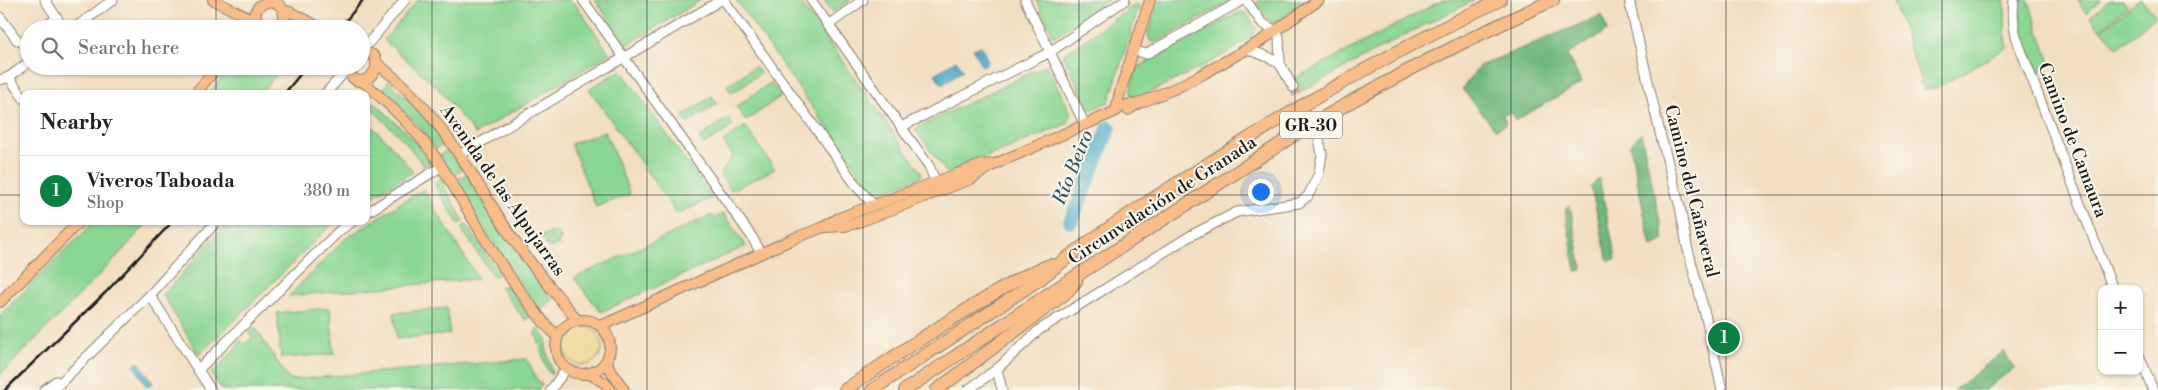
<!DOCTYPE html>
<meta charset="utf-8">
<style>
:root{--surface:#fff;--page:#f6f6f6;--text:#222;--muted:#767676;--line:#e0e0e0;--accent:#0b8043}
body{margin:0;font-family:"Libre Bodoni",serif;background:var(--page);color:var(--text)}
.controls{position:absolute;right:15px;bottom:15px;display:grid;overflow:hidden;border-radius:10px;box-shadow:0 1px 4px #0004}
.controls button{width:45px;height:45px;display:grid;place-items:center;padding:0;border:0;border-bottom:1px solid var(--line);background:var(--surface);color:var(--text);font:25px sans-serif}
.you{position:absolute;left:1260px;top:191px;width:18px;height:18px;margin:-12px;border:4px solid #fff;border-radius:50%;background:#1a73e8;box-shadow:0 0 0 8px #1a73e833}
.badge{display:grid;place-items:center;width:32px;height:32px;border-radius:50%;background:var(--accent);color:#fff;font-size:16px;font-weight:700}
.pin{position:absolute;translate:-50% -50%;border:2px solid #fff;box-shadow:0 1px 5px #0006}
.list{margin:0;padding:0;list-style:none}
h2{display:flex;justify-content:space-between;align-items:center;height:65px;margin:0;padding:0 20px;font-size:21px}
h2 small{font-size:16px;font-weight:400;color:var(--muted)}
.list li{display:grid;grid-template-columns:32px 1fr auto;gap:15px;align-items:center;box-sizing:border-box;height:70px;padding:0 20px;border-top:1px solid var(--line)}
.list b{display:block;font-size:19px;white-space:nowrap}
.list p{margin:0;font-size:16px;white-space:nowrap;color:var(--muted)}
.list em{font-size:16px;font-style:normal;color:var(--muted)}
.icon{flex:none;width:28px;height:28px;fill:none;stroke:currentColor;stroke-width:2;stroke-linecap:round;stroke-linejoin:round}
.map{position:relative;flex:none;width:2158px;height:390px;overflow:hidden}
.search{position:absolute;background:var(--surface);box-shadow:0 1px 4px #0004;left:20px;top:20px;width:350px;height:55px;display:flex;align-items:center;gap:12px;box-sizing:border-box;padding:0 18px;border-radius:28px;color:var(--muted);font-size:19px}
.panel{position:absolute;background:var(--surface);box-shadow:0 1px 4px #0004;left:20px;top:90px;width:350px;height:135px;border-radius:10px}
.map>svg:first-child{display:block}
</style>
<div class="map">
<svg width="2158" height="390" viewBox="0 0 2158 390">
<rect width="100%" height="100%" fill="#fbf7ec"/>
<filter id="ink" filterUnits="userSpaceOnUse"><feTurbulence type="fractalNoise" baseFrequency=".02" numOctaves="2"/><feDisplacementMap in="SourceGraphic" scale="10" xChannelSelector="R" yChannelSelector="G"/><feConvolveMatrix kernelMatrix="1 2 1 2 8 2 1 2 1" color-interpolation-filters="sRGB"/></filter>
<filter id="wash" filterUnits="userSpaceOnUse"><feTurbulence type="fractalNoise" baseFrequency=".0096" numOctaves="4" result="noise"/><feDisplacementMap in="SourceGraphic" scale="20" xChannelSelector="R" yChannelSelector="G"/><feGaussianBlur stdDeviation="1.12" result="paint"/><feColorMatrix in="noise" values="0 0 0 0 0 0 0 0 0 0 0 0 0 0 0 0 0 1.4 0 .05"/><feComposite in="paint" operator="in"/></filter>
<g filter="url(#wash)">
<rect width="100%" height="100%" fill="#f2dec1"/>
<g fill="#8ad693" stroke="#537958">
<polygon points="418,0 570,0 576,5 610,54 475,134 438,88 384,40"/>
<polygon points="595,0 701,0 627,45"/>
<polygon points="736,0 799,0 922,173 921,177 875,195"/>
<polygon points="824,0 851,0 833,12"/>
<polygon points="1036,0 1108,0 1054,37"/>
<polygon points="1159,0 1233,0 1156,43 1150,41 1148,34"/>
<polygon points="1258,0 1307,0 1275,22 1270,22 1257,4"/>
<polygon points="1443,0 1475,0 1410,32 1302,91 1294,79"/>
<path d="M1893,0H2004C2007,16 2003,31 2008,47L1935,89L1924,90Z"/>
<path d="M2020,0H2028L2050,63L2039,73C2026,48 2016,29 2020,0Z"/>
<polygon points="2076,0 2101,0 2086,13"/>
<polygon points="2110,0 2122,0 2128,6 2100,30 2090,17"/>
<polygon points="2139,0 2142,0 2156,16 2118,48 2102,30"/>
<polygon points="1136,4 1139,6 1109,102 1090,110 1063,55"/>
<path d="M1240,12L1246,13L1256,29C1254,45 1158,88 1139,97L1132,96L1130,92L1136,69L1142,65Z"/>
<polygon points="1046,65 1072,115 1067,124 947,173 915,129"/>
<polygon points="231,66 283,66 260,94 208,94"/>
<polygon points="755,66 760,73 732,93 727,86"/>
<polygon points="621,70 712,198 677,214 589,89"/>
<polygon points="389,81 425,116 446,142 436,149 417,124 382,91"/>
<polygon points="771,82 781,96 746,121 736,107"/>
<polygon points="712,96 717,104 688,123 683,116"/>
<polygon points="373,101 412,138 430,163 424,166 407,144 369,106"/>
<polygon points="728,118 733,126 704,145 699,138"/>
<polygon points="366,120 391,145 413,172 366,201"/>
<polygon points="745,126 775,169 731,190 720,174 733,156 723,142"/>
<polygon points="605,131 630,194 596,207 571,144"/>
<polygon points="450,148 463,169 452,175 440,155"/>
<polygon points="467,174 497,225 553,300 540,310 514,275 454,181"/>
<polygon points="440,179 464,221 458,224 434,183"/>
<polygon points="423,189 478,279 289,296 345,239"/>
<polygon points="724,214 746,246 601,312 574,278 712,215 714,218"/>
<polygon points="95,221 149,221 112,262 0,375 0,315"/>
<polygon points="229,221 335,221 199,355 163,295"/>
<polygon points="467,225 500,275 492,275 461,228"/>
<polygon points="555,231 561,236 559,244 549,248 540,236"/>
<polygon points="499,286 507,286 530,317 525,320"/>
<polygon points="330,308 334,354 281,358 277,313"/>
<polygon points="447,308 450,334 397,339 394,313"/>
<polygon points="255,327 289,380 527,359 536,378 542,385 538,390 222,390 211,373 232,353 241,340 245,344 252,337 248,333"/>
<path d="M539,329L546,338V348L552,372L551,375C540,361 544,345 534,333Z"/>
</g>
<g fill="#6fb77d" stroke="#466a4c">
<polygon points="1602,15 1607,31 1567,55 1582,83 1516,120 1512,112 1503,115 1506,124 1496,130 1462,89 1479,66"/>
<polygon points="1641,133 1664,240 1651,247 1630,145"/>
<polygon points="1599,178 1616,259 1608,261 1591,187"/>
<polygon points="1570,205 1582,270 1576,271 1565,210"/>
<polygon points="2004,351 2014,368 1985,390 1954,390"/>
</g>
<circle fill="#eeda9e" stroke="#857b5d" cx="583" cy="346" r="19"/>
<g fill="#44a9c4" stroke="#306270">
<polygon points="981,46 988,61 984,66 981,65 973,49"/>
<polygon points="956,60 963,70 942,85 935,74"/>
<polygon points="139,362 153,383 147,387 134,365"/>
</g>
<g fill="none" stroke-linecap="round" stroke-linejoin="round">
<polyline stroke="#44a9c4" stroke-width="15" points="1071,221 1109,128"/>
</g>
</g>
<g filter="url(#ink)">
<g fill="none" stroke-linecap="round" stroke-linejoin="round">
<polyline stroke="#c7b7a0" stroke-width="9" stroke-dasharray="9 4.5" stroke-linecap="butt" points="1293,87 1319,139"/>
<defs>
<g id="minor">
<polyline points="45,0 64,29"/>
<polyline points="583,0 752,237 761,253"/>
<polyline points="724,0 858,188 874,205"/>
<polyline points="811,0 929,166 936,183"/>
<polyline points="1025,0 1085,125"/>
<polyline points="1246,0 1262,23 1276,31 1279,36 1280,64 1293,87"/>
<polyline points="1629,0 1661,137 1680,207 1687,246 1707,322 1722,390"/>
<path d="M2014,0C2012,17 2013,30 2019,45L2113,289"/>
<polyline points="0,17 17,40 21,42 29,38"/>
<polyline points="828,25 863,0"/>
<polyline points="42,29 57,18"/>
<polyline points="73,29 113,0"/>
<polyline points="1247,49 1268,57 1280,64"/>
<polyline points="1133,50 1146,54 1243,0"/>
<polyline points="365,52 366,46 405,0"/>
<polyline points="9,77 29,62"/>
<polyline points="0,80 9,77 24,99"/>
<polyline points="325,94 343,74 349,70"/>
<polyline points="901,127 1050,52 1125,0"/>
<polyline points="461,154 721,0"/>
<polyline points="366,213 441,167"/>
<polyline points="150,295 211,390"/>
<polyline points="2139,355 2153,390"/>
<polyline points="997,369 1002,390"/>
<polyline points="198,370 340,230 353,221"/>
<polyline points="44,390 56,381"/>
<polyline points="53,390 150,295 217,221"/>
<polyline points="551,390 566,369"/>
<polyline points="968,390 997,369 1039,330 1190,236 1237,212 1299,203 1308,196 1319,173 1322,154 1319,139"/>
</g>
<g id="major">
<polyline points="213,0 249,18 255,18"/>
<polyline points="284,11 290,12 323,29"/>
<path d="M264,29L258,24L255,13L259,6L269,1C280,2 285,9 284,20L276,29"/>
<path d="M376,63C438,108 470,174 511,236C531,265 555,292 577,320"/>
<path d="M348,66C355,106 400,54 361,52"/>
<path d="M362,81C392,106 421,134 442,167C470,213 495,259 528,302C537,313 546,328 558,336"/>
<polyline points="195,94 218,66"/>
<polyline points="1128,110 1137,104 1176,88 1203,74 1261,41 1319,0"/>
<polyline points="1116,111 1120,92 1150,0"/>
<polyline points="825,227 845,226 856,223 971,179 995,164 1116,111 1120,107 1131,104"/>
<polyline points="0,302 80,221"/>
<circle cx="583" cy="347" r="27"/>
<polyline points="601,326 795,238 824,227 839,218 981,165 995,164"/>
<polyline points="607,360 609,368 624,390"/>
<polyline points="588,373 605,383 611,390"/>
</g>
<g id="highway">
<path d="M845,390C890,359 936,328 983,300C1005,287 1026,273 1051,265"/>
<path d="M872,390L1040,279C1097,233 1160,194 1222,155C1312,98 1403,46 1500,0"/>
<path d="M905,390L1059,287L1305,128C1385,81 1468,38 1553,0"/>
<polyline points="937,390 1066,293 1076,281"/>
</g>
</defs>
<use href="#minor" stroke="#877d6e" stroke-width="11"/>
<use href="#major" stroke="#877d6e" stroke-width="12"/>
<use href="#highway" stroke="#877d6e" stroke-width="14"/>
<use href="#minor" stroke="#fff" stroke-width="9"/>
<use href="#major" stroke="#f8bd89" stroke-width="10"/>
<use href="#highway" stroke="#f8bd89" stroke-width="12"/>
<g stroke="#1c1c1c" stroke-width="2.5">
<polyline points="339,29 363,0"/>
<polyline points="284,94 307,66"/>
<polyline points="5,390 106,292 173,221"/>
</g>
</g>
</g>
<path fill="none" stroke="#1c1c1c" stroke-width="1" stroke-opacity="0.55" d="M216,0V29M432,0V390M647,0V390M863,0V390M1079,0V390M1295,0V390M1511,0V390M1726,0V390M1942,0V390M216,66V94M0,195H24M366,195H2158M216,221V390"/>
<g text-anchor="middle" stroke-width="4" stroke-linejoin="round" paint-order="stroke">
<rect fill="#fbf7ec" stroke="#5f5e5a" stroke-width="1" x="1280" y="111.5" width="62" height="27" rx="4"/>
<g font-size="16" font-weight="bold" fill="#1c1c1c">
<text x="1311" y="131">GR-30</text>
</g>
<g font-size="18" fill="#1c1c1c" stroke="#fbf7ec">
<text transform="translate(2073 140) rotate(69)" y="6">Camino de Camaura</text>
<text transform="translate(503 190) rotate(55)" y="6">Avenida de las Alpujarras</text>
<text transform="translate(1692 191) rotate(76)" y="6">Camino del Cañaveral</text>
<text transform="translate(1162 200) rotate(-33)" y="6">Circunvalación de Granada</text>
</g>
<g font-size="19" font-style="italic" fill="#2e5b68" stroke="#fbf7ec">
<text transform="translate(1072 167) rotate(-68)" y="7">Río Beiro</text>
</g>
</g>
</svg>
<div class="controls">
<button>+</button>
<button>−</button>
</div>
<div class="you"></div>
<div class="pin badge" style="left:1724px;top:338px">1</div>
<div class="search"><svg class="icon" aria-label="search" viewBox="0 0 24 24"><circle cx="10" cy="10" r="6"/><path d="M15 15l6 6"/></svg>Search here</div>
<section class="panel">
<h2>Nearby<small></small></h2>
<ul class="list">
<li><span class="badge">1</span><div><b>Viveros Taboada</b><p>Shop</p></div><em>380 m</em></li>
</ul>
</section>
</div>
